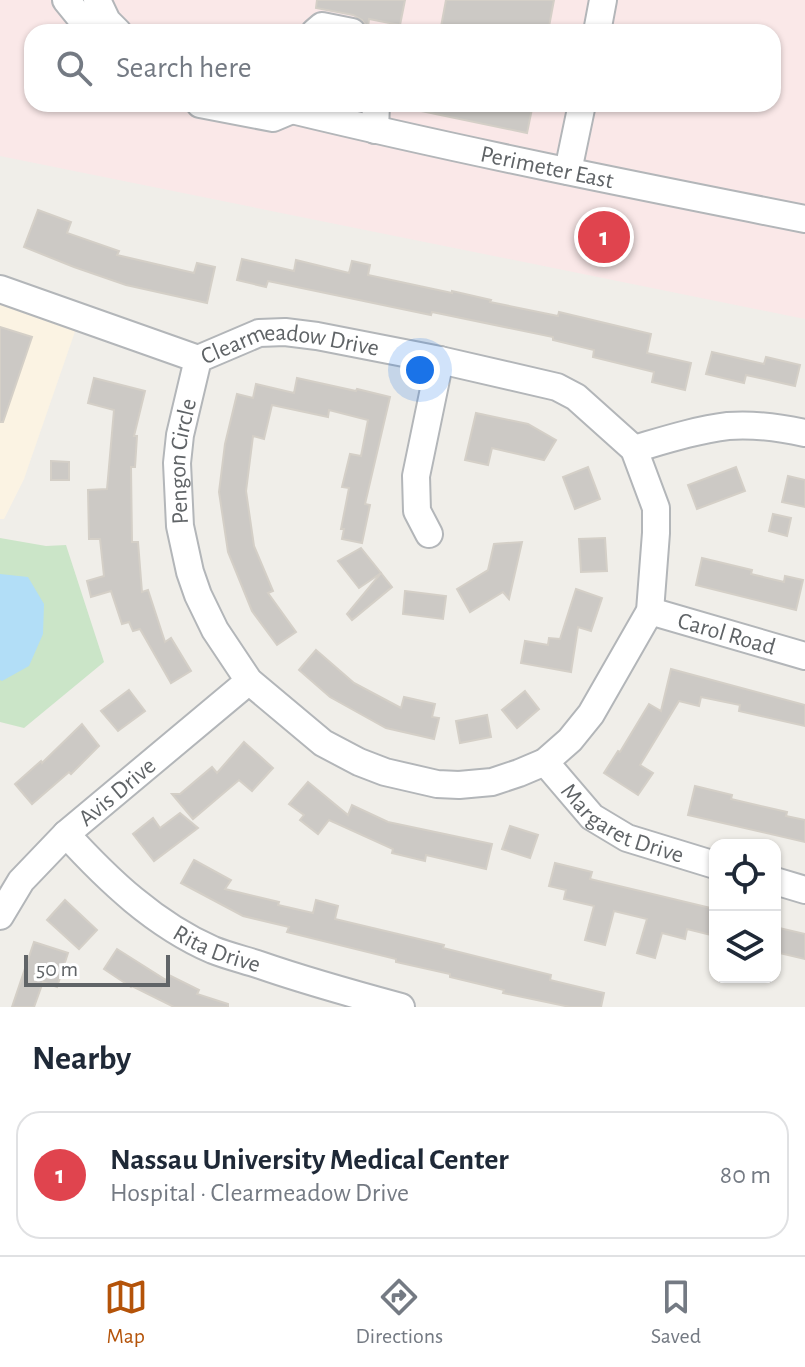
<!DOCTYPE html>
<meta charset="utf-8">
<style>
:root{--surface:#fff;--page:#f2f2f3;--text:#1f2937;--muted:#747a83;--line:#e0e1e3;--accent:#b45309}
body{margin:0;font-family:"Alegreya Sans",sans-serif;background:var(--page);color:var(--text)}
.controls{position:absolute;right:24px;bottom:24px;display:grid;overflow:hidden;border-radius:16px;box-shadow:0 2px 6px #0004}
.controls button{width:72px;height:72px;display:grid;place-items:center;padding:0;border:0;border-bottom:2px solid var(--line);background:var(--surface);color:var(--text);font:40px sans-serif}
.scale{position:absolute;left:24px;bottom:20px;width:146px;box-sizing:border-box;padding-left:8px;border:4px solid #606467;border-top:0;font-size:22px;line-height:28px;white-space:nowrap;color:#606467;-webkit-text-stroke:6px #fff;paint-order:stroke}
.you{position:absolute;left:420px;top:370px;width:28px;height:28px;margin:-20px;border:6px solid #fff;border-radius:50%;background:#1a73e8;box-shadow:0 0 0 12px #1a73e833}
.badge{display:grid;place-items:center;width:52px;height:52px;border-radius:50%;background:var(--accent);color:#fff;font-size:26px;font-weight:700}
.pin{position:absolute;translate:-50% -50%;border:4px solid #fff;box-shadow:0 2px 8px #0006}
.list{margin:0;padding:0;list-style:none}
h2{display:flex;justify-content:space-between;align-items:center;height:104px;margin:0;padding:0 32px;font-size:34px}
h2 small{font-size:26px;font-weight:400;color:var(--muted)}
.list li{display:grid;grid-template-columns:52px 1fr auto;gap:24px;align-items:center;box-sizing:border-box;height:128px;margin:0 16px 16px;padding:0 16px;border:2px solid var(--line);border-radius:24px}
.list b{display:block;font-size:30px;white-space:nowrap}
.list p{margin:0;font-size:26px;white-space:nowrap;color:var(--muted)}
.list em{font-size:26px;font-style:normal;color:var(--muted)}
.icon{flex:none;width:44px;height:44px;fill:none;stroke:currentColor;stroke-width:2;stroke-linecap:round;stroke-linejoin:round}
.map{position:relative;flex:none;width:805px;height:1007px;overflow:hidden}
.search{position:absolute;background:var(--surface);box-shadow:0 2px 6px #0004;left:24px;right:24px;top:24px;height:88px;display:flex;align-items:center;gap:20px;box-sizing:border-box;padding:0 28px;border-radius:24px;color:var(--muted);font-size:30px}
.sheet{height:248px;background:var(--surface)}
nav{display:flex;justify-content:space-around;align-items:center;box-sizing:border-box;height:112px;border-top:2px solid var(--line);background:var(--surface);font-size:22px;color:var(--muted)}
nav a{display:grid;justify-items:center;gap:4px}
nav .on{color:var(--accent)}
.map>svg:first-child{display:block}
</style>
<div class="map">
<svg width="805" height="1007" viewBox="0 0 805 1007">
<rect width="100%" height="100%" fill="#f0eee9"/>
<polygon fill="#fbf3e3" points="0,289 80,317 24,479 4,519 0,519"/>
<path fill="#fae8e8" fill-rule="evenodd" d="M0,0H805V319L0,156ZM32,32H773V104H32Z"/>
<polygon fill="#cbe5c8" points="0,538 46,546 66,545 104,662 24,728 0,722"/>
<polygon fill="#b2def7" points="0,574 28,577 44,604 43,634 29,666 2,681 0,680"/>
<g fill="#ccc9c5" stroke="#d4cfc7" stroke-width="2">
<polygon points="317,0 405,0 400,25 369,19 368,28 362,20 353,15 316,8"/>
<polygon points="446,0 554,0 548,32 440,32"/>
<polygon points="422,104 533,104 527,133 421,111"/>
<polygon points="38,210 71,222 67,233 119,251 117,255 194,273 197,263 215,267 207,303 126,285 74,267 24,247"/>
<polygon points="242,259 294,271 296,260 349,273 352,261 370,265 368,275 452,293 452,291 491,300 490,302 558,316 559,312 651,334 647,353 691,363 685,390 652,382 654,372 593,357 594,350 553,340 553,337 432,312 431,315 268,281 266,287 237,280"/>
<polygon points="0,327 32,337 3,422 0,422"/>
<polygon points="712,352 764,364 766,357 800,365 795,386 746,375 744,383 706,374"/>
<polygon points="94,378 145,391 134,436 137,436 135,467 131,467 132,542 138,542 142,592 148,590 165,642 171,638 191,671 171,683 140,629 133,631 129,622 122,624 111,591 91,597 87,581 104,576 100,539 89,539 88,490 107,489 114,410 88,403"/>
<polygon points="297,378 356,391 357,389 390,397 365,504 370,505 362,543 342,539 344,529 341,529 349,488 342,487 350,454 361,456 368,420 329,410 328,417 272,405 264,439 253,436 246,491 254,546 273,591 268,593 296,632 277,645 252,611 228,552 219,492 225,444 237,394 253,398 256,384 294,393"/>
<polygon points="476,413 528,424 556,440 544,460 492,448 488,465 465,460"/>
<polygon points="51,461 69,462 69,480 51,480"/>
<polygon points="588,467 600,499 575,509 563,477"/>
<polygon points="736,467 745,491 697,509 688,485"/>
<polygon points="788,476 805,480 805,507 782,502"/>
<polygon points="773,514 791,518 787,536 769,531"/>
<polygon points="605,538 607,571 581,572 579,539"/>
<polygon points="522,542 509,599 503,592 470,612 457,589 488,570 494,544"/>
<polygon points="361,548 381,573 359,588 338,561"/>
<polygon points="702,558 752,570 751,574 784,582 785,576 803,580 796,610 696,585"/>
<polygon points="381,573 392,587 352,620 347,614"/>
<polygon points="576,589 602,598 591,631 578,627 571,672 521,663 525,641 548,645 549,638 560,639"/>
<polygon points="405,591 446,596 443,619 403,614"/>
<polygon points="316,650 354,683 401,708 404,697 435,704 432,717 439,718 434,739 386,728 330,697 299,670"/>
<polygon points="671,669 805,705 805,726 739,711 740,705 701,697 699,706 679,701 640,765 653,773 638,795 604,773 618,751 620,752 649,704 661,711"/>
<polygon points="129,690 145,711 118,731 101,711"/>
<polygon points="525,691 539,709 517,728 502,710"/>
<polygon points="487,715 491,737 460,743 456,721"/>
<polygon points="82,724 99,746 71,774 69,772 32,804 15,784 41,761 42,763"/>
<polygon points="244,742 273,768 252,791 239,780 193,819 172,794 180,794 212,767 217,773"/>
<polygon points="308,782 348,815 352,805 388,822 492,844 486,869 426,855 425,861 392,853 393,849 329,820 318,834 300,820 304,815 289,804"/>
<polygon points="695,786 732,795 731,799 787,812 786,816 805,820 805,842 688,815"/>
<polygon points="180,813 198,828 154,861 133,834 153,818 160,828"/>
<polygon points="510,826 538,835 530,858 502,849"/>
<polygon points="194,860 231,880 225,889 279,902 278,905 313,913 316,900 338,906 335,919 444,945 443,948 551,975 550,980 604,993 601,1007 570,1007 503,993 504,990 450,977 450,974 396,962 396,959 287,932 289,927 243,916 181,883"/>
<polygon points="555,863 592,872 590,879 715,909 715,936 687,929 685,939 662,933 655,958 637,953 647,919 614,911 605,945 585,940 594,906 564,899 566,890 549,886"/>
<polygon points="65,900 97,930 79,949 47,920"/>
<polygon points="775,927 805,934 805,959 775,952"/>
<polygon points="34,942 68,953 57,987 43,982 34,1007 12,1007"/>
<polygon points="117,949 166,980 169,975 199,990 197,994 228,1004 228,1007 174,1007 132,986 131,987 104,969"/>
</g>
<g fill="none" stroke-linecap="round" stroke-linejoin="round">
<defs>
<g id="minor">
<polyline points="66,0 92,32"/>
<polyline points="97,0 107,21 118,32"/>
<polyline points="315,32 322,26 352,32"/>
<polyline points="597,32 603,0"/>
<polyline points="200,104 273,118 292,110"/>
<path id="s1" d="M286,104L292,110C462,151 633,185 805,219"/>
<polyline points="375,130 376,104"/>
<polyline points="568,171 582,104"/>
<path id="s2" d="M0,289L198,359L259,333L285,332L317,336L440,360L557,387L576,397L634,449L656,508V533L650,611L591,714L570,740L545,762L519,773L492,782L459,785L437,784L385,772L359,762L323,743L249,681L215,630L198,595L190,572L180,526L177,463L180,435L198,359"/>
<path d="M634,449C665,440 696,430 728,426C752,424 782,428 805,433"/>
<polyline points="429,534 417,511 416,476 440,360"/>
<path id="s3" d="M650,611L805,656"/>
<path id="s4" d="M545,762L592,817L627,838L715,865"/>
<path id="s5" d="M66,834C108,880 155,925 213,950C228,956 245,960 260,965C306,981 353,994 401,1007"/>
<polyline points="775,881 805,890"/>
<path id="s6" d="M0,916L21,881L66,834L249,681"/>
</g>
</defs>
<use href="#minor" stroke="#b3b6b9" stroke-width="30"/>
<use href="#minor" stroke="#fff" stroke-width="26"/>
</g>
<g text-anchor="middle" stroke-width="6" stroke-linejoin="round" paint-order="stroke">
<g font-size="24" fill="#606467" stroke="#fff">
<text dy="8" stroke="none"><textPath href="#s1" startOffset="270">Perimeter East</textPath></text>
<text dy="8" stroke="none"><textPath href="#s2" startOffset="306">Clearmeadow Drive</textPath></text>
<text dy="8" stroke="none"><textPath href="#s2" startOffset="1598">Pengon Circle</textPath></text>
<text dy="8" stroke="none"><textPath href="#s3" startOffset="80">Carol Road</textPath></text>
<text dy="8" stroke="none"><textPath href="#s6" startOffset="172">Avis Drive</textPath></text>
<text dy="8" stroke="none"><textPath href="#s4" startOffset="102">Margaret Drive</textPath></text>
<text dy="8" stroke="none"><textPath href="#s5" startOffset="192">Rita Drive</textPath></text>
</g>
</g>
</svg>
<div class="controls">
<button><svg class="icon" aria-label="locate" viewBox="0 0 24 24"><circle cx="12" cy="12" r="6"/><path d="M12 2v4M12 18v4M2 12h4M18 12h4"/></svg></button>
<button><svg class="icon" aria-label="layers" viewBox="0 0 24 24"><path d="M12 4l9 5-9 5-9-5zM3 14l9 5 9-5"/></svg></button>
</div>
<div class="scale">50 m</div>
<div class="you"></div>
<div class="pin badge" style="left:604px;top:237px;background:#e0444e">1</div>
<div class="search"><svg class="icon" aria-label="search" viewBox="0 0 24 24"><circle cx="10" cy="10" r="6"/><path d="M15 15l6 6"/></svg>Search here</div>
</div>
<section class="sheet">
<h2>Nearby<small></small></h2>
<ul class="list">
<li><span class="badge" style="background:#e0444e">1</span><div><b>Nassau University Medical Center</b><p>Hospital · Clearmeadow Drive</p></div><em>80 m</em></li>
</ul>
</section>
<nav>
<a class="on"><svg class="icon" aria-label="map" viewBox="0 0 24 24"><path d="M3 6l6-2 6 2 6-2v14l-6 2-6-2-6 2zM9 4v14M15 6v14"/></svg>Map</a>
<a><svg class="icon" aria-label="directions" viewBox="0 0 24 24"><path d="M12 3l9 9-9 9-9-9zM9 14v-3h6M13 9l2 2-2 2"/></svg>Directions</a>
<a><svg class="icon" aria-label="saved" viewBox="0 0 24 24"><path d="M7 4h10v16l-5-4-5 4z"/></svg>Saved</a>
</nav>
